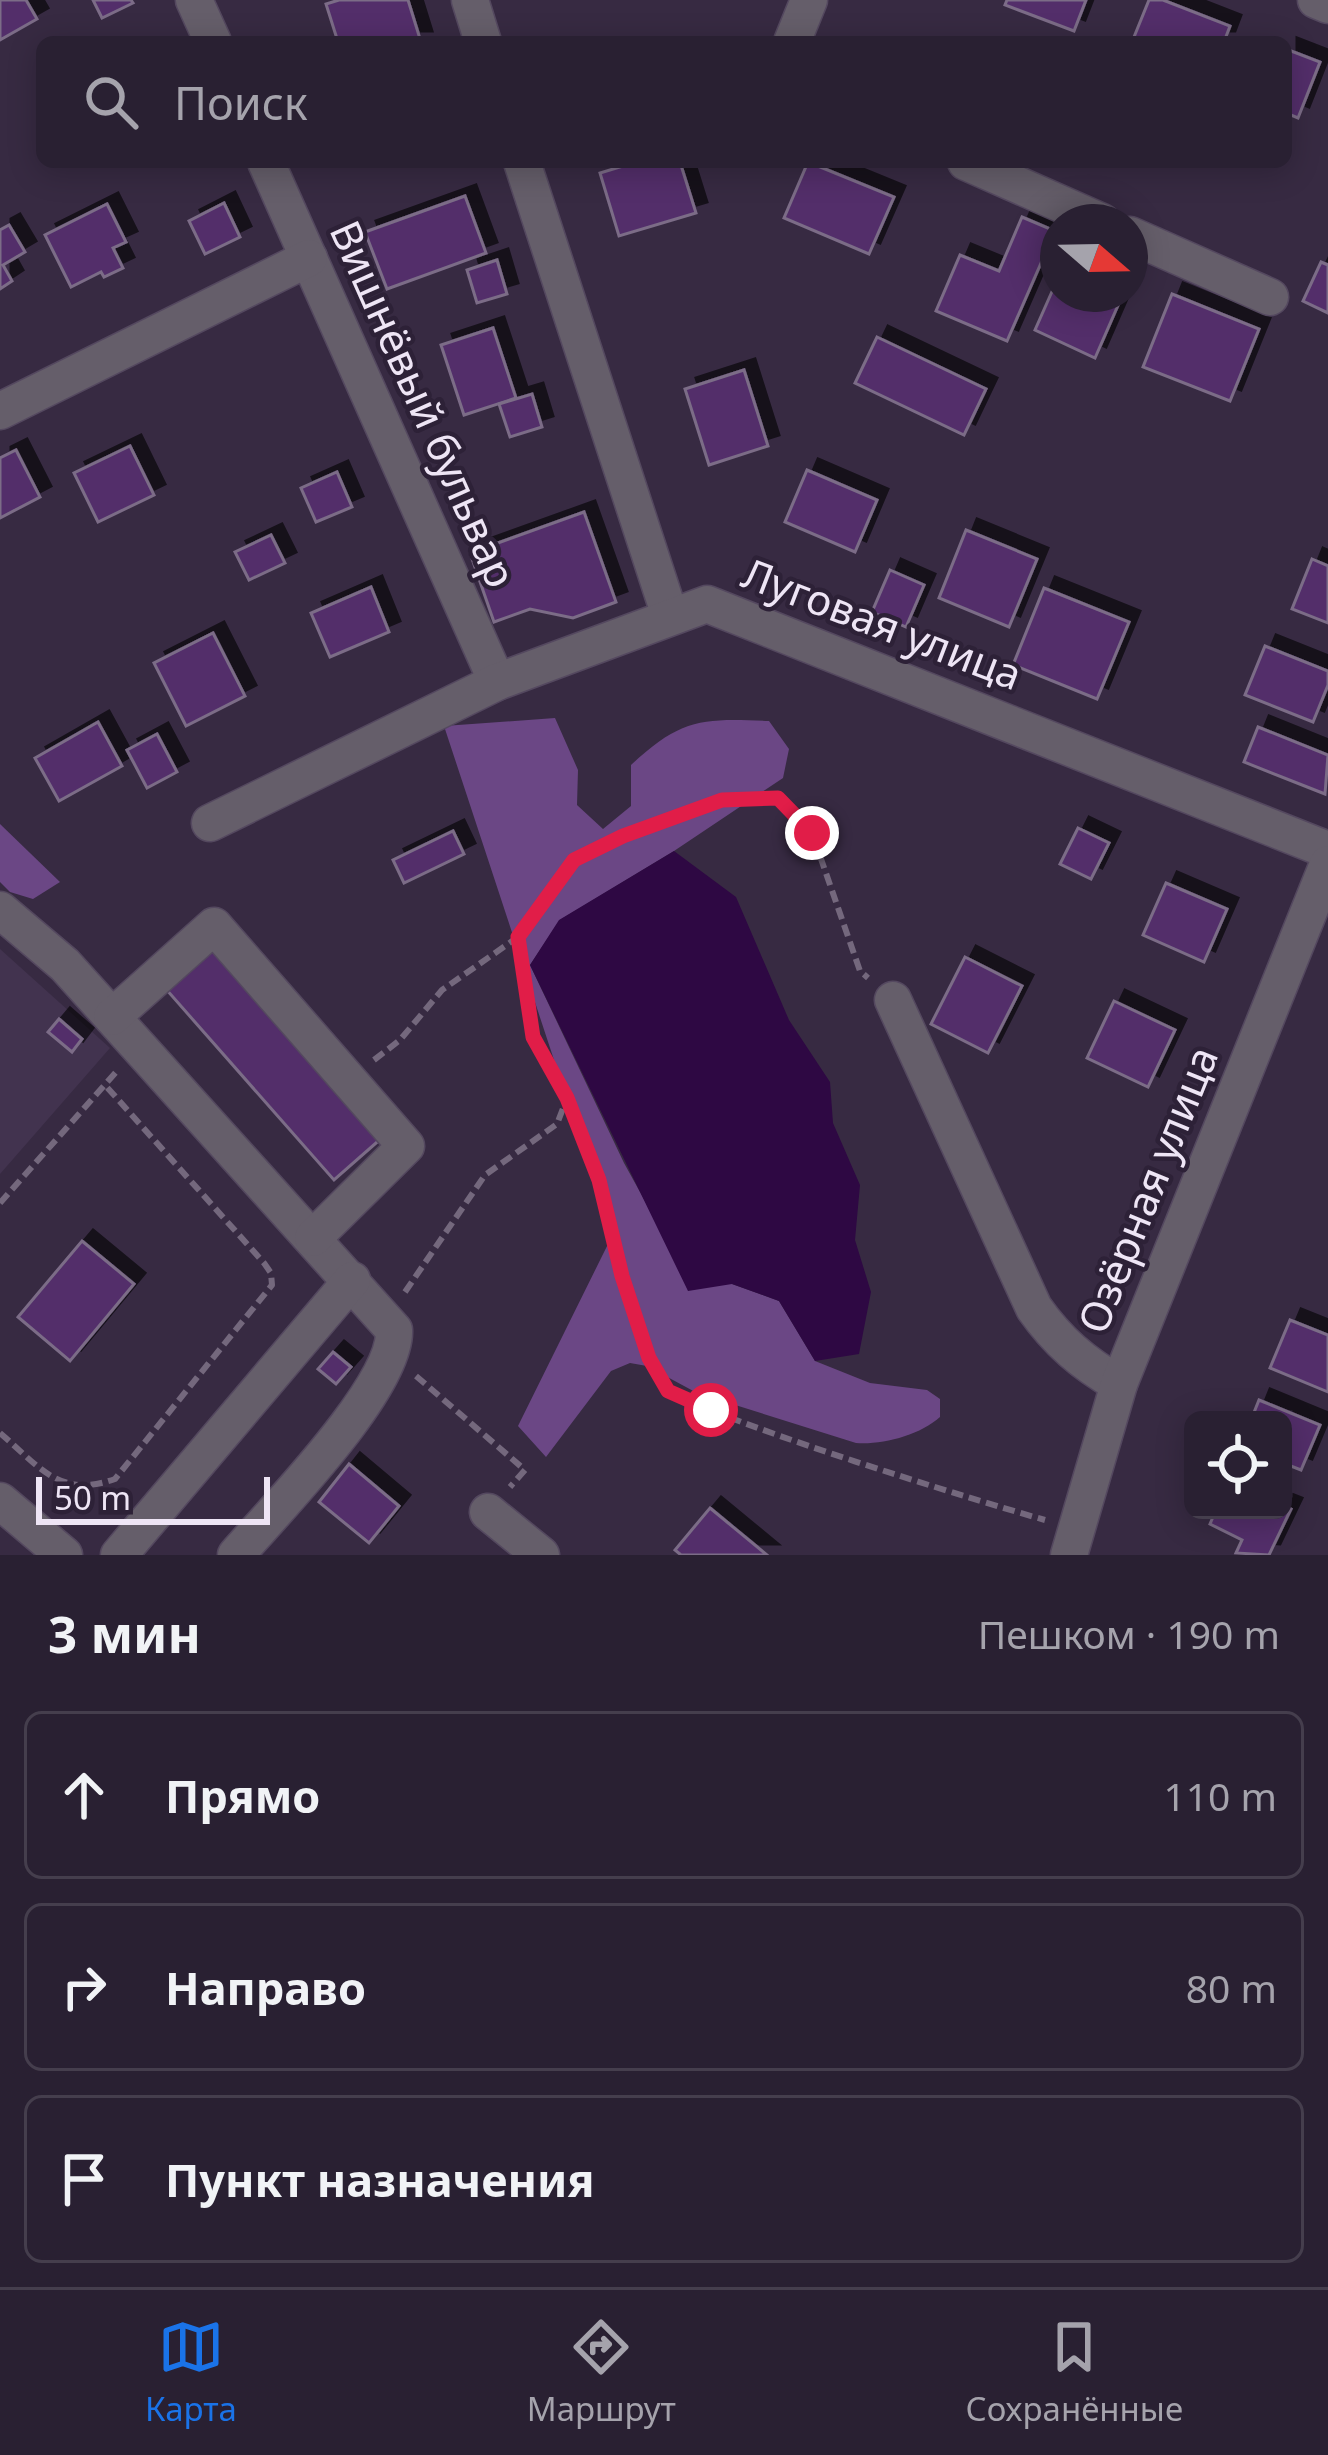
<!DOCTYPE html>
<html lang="ru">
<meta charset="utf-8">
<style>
:root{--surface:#292032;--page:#31283a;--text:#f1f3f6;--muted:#a5a3ac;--line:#453e4d;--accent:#1a73e8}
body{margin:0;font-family:"Noto Sans",sans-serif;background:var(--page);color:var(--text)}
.controls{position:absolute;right:36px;bottom:36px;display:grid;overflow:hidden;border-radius:18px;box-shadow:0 6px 30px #0003}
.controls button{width:108px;height:108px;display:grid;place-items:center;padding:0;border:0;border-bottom:3px solid var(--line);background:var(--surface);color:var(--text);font:60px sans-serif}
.compass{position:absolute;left:1040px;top:204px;width:108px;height:108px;border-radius:50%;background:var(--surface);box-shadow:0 6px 30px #0003;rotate:110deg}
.scale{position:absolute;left:36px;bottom:30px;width:234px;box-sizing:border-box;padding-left:12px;border:6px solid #eee5f5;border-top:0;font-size:33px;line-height:42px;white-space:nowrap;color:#eee5f5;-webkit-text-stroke:9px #2d2137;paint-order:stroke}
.stop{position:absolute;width:36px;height:36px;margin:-27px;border:9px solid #e11d48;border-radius:50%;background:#fff}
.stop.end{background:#e11d48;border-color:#fff;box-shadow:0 3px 12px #0008}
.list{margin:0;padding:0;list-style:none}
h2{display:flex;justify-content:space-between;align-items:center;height:156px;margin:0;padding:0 48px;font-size:51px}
h2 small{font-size:39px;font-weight:400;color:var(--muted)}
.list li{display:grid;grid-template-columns:78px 1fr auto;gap:36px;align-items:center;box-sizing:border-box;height:168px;margin:0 24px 24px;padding:0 24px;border:3px solid var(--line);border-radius:18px}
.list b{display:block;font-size:45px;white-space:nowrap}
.list em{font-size:39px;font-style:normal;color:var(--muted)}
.icon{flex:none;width:66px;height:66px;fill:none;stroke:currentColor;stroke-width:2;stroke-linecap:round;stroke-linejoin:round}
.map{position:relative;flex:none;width:1328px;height:1555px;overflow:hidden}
.search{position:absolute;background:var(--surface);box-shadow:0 6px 30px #0003;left:36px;right:36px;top:36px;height:132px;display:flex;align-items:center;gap:30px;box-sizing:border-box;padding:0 42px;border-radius:18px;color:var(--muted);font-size:45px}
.sheet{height:732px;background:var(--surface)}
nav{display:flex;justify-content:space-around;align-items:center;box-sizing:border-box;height:168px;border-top:3px solid var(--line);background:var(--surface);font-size:33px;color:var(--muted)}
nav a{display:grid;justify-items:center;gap:6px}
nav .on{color:var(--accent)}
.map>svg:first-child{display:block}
</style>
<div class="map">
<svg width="1328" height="1555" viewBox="0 0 1328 1555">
<defs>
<filter id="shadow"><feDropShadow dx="11" dy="-11" stdDeviation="0" flood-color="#0009"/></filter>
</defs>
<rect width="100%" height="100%" fill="#372a42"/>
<polygon fill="#42334f" points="0,949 110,1048 0,1174"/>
<g fill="#6b4785">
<path d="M555,718L578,770L577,805L603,829L631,806V765C681,718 703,718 769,721L789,749L783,778L674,851L560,920L530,965L624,1163L661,1230L732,1284L779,1301L815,1361L870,1383L927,1390L940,1399V1417C920,1435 883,1445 856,1443L697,1393L647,1366L630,1363L611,1371L546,1457L518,1426L612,1236L444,726Z"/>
<polygon points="0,824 60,882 33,899 10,892 0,882"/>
</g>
<polygon fill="#2e0843" points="674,851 736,897 789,1020 830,1082 833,1123 860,1185 855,1240 871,1292 859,1354 815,1361 779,1301 732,1284 688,1291 530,965 559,920"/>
<g fill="#522f6b" stroke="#7b6c87" stroke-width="3" filter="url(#shadow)">
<polygon points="0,0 26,0 37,19 0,40"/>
<polygon points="93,0 131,0 133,3 102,18"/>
<polygon points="339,0 408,0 421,42 338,42 326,4"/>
<polygon points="1007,0 1086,0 1074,31 1005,5"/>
<polygon points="1149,0 1163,0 1230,26 1224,42 1132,42"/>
<polygon points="1286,49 1320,62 1298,118 1286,113"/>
<polygon points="636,162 680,162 696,213 619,236 600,173"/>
<polygon points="808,162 894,197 869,254 784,218"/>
<polygon points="465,196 486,253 387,289 365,232"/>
<polygon points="224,203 240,237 205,254 189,221"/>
<polygon points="107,204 126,242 113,248 123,268 104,277 101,272 71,287 45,235"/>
<polygon points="1022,217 1055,231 1007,341 936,311 960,255 999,271"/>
<polygon points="9,225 25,252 3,265 12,281 0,289 0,230"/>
<polygon points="497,260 507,294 477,303 467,270"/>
<polygon points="1321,262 1328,265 1328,313 1303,301"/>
<polygon points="1058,278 1058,294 1099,294 1119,303 1095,358 1035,330"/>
<polygon points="1172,294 1259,329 1230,401 1143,367"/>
<polygon points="493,328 516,398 464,415 441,345"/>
<polygon points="877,337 986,389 964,435 855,383"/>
<polygon points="744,370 768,446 709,465 685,389"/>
<polygon points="532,394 542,427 510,437 499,404"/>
<polygon points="130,446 154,495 98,522 74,473"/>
<polygon points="16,450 40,497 0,518 0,458"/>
<polygon points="807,470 877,500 855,552 785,522"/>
<polygon points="337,472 352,507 316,522 301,488"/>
<polygon points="584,512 616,602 573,618 530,609 494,622 470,553"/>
<polygon points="966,530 1037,559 1009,627 939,598"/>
<polygon points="271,535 285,563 249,580 235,552"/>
<polygon points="1312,559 1328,566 1328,623 1292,609"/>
<polygon points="890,570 924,585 906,627 872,612"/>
<polygon points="371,587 389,632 330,657 311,613"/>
<polygon points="1044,588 1129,622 1097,699 1013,665"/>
<polygon points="213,633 245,696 186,726 154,663"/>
<polygon points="1265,646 1328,671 1328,685 1313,722 1245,695"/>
<polygon points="98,722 122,766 59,801 35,758"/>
<polygon points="1258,727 1328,755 1325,794 1244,762"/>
<polygon points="157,734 177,772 147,788 127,750"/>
<polygon points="1078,828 1109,843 1091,879 1060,864"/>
<polygon points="453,831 464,854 404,883 393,860"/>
<polygon points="1166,883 1227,909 1204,962 1143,935"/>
<polygon points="215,944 384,1136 334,1180 165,988"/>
<polygon points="965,957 1022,986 988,1053 931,1024"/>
<polygon points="1114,1001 1175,1030 1148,1087 1087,1058"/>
<polygon points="59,1019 82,1039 72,1052 48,1032"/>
<polygon points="82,1241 134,1284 70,1361 18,1317"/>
<polygon points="1290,1320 1328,1335 1328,1392 1270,1368"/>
<polygon points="333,1352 351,1367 336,1384 318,1369"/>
<polygon points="1259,1400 1320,1425 1301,1470 1283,1463 1283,1420 1251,1420"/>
<polygon points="349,1464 399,1506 369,1543 319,1502"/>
<polygon points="1283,1506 1291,1509 1269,1555 1236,1553 1242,1540 1210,1524 1216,1510 1283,1510"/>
<polygon points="710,1508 767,1555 681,1555 675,1550"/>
</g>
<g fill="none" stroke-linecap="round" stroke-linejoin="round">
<defs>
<g id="minor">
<polyline points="194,0 213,42"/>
<polyline points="470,0 483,42"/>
<polyline points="1316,0 1328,5"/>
<polyline points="792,42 809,0"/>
<polyline points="266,162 497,682"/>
<polyline points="522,162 670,616"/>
<polyline points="966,162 1102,222"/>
<polyline points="1130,235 1270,297"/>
<polyline points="0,411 309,258"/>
<polyline points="210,823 497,682 707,604 1328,850"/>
<path d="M0,910L65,965L394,1330C397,1386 275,1510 236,1555"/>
<path d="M893,1000L1034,1308C1058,1342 1083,1363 1119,1384"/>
<polyline points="112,1017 214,926 406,1146 313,1238"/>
<polyline points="0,1501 64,1555"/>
<polyline points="488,1512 541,1555"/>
<polyline points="119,1555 352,1280"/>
<polyline points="1069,1555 1119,1384 1328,864"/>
</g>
</defs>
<use href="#minor" stroke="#54485f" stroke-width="39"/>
<g stroke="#74687d" stroke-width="6" stroke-dasharray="12 6" stroke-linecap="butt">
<polyline points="374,1060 400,1040 442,990 518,937 574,860 623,835 722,800 778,798 812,833 860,971 868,978"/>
<path d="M567,1098C578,1126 592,1154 600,1184C618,1249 625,1327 664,1385C681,1411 994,1506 1045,1520"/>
<polyline points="0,1203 117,1071"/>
<polyline points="405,1292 485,1175 557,1124 567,1098 533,1037 518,937"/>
<polyline points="416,1376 525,1470 510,1487"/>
<path d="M0,1433C39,1466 59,1499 115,1479L272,1285L271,1273L264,1263L105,1085"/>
</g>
<use href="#minor" stroke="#655e6a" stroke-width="36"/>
</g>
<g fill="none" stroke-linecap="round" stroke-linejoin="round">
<polyline stroke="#e11d48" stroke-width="15" points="711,1410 668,1391 649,1358 622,1276 599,1180 567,1098 533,1037 518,937 574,860 623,836 722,800 778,798 812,833"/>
</g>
<g text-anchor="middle" stroke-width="9" stroke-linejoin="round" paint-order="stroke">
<g font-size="42" fill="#eee5f5" stroke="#2d2137">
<text transform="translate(423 404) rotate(66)" y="15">Вишнёвый бульвар</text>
<text transform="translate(882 624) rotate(21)" y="15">Луговая улица</text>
<text transform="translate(1148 1190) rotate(-68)" y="15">Озёрная улица</text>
</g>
</g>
</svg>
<div class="controls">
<button><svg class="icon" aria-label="locate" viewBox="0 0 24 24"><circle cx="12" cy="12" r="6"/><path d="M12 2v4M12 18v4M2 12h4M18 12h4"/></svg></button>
</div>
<svg class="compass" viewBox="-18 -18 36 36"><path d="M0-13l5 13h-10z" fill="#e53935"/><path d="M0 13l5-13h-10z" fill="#a5a3ac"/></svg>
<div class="scale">50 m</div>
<div class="stop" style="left:711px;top:1410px"></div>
<div class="stop end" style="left:812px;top:833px"></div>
<div class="search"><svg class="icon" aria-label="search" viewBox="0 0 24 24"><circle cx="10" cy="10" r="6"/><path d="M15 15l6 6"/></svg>Поиск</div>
</div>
<section class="sheet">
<h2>3 мин<small>Пешком · 190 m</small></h2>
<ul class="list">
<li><svg class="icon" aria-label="ahead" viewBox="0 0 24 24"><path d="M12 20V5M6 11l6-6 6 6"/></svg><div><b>Прямо</b></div><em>110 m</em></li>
<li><svg class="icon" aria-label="right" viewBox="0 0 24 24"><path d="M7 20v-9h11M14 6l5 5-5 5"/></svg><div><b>Направо</b></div><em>80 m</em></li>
<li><svg class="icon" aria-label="arrive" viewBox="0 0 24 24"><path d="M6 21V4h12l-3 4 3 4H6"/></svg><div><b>Пункт назначения</b></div></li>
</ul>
</section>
<nav>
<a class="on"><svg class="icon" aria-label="map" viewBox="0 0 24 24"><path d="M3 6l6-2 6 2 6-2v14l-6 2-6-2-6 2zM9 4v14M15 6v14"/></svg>Карта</a>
<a><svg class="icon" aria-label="directions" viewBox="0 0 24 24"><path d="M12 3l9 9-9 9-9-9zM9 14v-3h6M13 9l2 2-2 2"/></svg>Маршрут</a>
<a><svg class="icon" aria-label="saved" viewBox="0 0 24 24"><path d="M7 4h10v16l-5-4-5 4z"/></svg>Сохранённые</a>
</nav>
